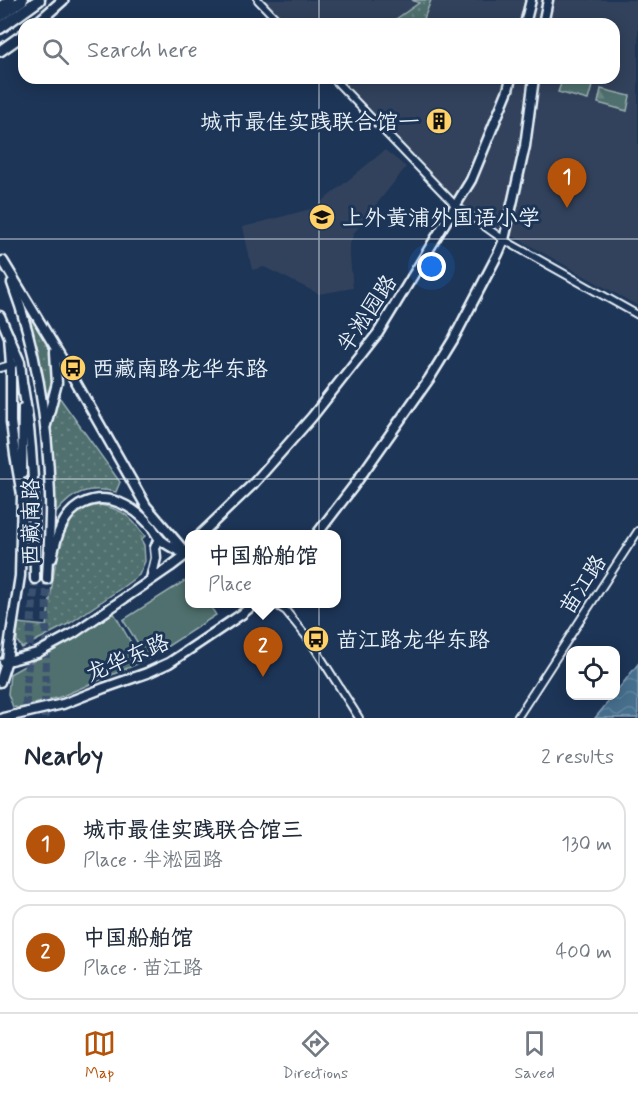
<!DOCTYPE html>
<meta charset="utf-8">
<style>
:root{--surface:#fff;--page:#f6f6f7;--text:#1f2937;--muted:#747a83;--line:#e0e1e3;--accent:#b45309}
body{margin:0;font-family:Mynerve,"LXGW WenKai TC",sans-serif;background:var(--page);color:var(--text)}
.controls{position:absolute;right:18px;bottom:18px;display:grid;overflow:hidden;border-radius:12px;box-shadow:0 3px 15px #0003}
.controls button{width:54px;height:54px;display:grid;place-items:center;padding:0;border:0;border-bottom:2px solid var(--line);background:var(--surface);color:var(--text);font:30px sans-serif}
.you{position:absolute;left:432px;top:267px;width:21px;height:21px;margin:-15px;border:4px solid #fff;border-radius:50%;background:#1a73e8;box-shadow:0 0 0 9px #1a73e833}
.badge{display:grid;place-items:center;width:39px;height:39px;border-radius:50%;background:var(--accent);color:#fff;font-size:20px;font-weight:700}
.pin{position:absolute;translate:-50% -50px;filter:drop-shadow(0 2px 3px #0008)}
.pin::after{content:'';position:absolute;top:32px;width:21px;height:18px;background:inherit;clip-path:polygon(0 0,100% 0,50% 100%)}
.popup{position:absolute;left:185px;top:530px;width:156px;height:78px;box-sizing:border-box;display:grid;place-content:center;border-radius:12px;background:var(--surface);filter:drop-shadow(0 2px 4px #0005);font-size:20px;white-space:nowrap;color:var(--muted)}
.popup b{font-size:22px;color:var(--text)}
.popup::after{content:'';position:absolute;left:50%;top:100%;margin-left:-12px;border:12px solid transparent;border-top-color:var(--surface)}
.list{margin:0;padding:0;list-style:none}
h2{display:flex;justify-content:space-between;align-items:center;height:78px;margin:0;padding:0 24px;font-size:26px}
h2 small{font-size:20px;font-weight:400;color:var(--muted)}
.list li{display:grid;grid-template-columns:39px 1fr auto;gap:18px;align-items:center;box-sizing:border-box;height:96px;margin:0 12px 12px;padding:0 12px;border:2px solid var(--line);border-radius:18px}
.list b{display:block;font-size:22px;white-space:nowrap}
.list p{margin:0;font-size:20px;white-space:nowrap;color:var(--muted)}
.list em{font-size:20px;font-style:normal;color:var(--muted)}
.icon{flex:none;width:33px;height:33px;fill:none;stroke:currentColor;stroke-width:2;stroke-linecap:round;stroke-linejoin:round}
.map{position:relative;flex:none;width:638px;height:718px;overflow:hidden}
.search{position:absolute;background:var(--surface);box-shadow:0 3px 15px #0003;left:18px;right:18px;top:18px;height:66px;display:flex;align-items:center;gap:15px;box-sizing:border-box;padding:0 21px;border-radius:18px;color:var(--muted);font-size:22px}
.sheet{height:294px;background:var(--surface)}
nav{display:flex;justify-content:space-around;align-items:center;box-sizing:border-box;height:84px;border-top:2px solid var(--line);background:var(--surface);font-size:16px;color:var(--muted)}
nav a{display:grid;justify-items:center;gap:3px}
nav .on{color:var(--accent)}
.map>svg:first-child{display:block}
</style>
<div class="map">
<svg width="638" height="718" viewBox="0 0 638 718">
<defs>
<pattern id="grass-dots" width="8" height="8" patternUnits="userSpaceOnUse" patternTransform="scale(1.5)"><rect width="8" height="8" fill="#506f6e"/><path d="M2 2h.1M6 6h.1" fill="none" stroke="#698483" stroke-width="1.8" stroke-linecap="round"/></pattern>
<pattern id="forest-firs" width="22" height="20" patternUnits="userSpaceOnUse" patternTransform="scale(1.5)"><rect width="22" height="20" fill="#506f6e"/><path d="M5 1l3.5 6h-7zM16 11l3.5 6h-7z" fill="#698483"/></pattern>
<pattern id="water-waves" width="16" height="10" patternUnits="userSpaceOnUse" patternTransform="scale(1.5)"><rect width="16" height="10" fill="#466f8e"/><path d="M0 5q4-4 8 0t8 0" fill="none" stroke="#61849f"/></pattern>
</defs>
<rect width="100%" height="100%" fill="#1d3557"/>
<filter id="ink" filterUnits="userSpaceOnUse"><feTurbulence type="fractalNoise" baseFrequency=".0167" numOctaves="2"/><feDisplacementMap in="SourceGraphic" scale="12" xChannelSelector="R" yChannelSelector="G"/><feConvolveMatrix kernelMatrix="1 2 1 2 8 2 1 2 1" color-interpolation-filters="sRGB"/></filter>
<g filter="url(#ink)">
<g fill="#30425c">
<polygon points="265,0 638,0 638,306 468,211 440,193 337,78 614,78 614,24 287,24"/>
<polygon points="385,150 406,167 354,233 349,247 353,288 319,294 264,267 252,270 243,227 314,208"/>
</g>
<g fill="url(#grass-dots)" stroke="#9cb0b3" stroke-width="1.5">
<polygon points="412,0 431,0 422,24 408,24 396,19 419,3"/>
<polygon points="31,317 52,351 54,378 46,397 43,391 31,325"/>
<path d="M57,394L120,482L116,492C89,486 73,491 56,513L53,506L49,437V424Z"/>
<path d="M100,505C125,510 130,517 145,536L141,540L144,545L145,561L139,575L120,589L70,623L22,648L17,641L18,623L46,626L57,553L63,527L72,516L85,508Z"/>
</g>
<g fill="url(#forest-firs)" stroke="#9cb0b3" stroke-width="1.5">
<polygon points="563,78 592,86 588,100 558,92"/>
<polygon points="601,89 630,96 627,111 598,103"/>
</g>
<g fill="#506f6e" stroke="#9cb0b3" stroke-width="1.5">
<polygon points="189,578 190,604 209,604 216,615 148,659 123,620"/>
<polygon points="114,613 142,662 60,697 20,708 13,707 8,694 10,674 63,644"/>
</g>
<polygon fill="url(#water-waves)" stroke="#87a3b8" stroke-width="1.5" points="638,664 638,718 595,718 613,696 616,696 616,692"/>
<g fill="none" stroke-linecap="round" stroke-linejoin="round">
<g stroke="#3b516f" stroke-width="8" stroke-dasharray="8 4" stroke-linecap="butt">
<polyline points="26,718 26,688 35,579"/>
<polyline points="45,718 47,579"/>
</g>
<defs>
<g id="minor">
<polyline points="258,0 281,24"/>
<polyline points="333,78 456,206 504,240 638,315"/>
<polyline points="0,368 14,364"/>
<polyline points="275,604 286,611 311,642 359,718"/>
<polyline points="517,718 638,531"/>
</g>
<g id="secondary">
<polyline points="525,24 531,0"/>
<polyline points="543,24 548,0"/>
<polyline points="3,261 70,372 146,506 187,554"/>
<path d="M12,283C37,350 48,425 50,496C51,523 48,551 47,579"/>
<polyline points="0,316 20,362 23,392"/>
<path d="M23,387C35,451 34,515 35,579"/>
<polyline points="46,425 57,383 55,352"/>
<polyline points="22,473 23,408"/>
<polyline points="201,534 253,484 312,417 378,333 471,180 508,90 511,78"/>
<polyline points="317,534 353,487 429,379 453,340 498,254 504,240 525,146 534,78"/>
<path d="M52,558C56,537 63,512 84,503C108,492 133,506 150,525C154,529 156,536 161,540C168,546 177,550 185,554"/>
<polyline points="151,579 156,558 155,548 159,538"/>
<polyline points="4,662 37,653 74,633 170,567 187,554 189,551"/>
<polyline points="0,682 7,660 20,576 22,495 15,455 11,422 11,365 9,336"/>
<polyline points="3,718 63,704 104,688 147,673 169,663 181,655 242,614 254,604"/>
</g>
<g id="primary">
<polyline points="0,7 10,0"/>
<polyline points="36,24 63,0"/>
<polyline points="0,51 24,34"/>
</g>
<g id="trunk">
<polyline points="0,16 22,0"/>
<polyline points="0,28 39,0"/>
</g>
</defs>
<use href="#minor" stroke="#e8f1f8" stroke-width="10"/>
<use href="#secondary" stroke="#e8f1f8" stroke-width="13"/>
<use href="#primary" stroke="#e8f1f8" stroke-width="14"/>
<use href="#trunk" stroke="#e8f1f8" stroke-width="15"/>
<use href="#minor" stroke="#1d3557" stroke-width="6"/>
<use href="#secondary" stroke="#1d3557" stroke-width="8"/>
<use href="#primary" stroke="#1d3557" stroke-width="9"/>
<use href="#trunk" stroke="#1d3557" stroke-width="10"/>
</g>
</g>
<path fill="none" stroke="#e8f1f8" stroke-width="1.5" stroke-opacity="0.55" d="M319,0V24M319,78V718M0,239H638M0,479H638"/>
<defs>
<symbol id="building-disc" viewBox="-11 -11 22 22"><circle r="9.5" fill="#ffd166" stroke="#1d3557"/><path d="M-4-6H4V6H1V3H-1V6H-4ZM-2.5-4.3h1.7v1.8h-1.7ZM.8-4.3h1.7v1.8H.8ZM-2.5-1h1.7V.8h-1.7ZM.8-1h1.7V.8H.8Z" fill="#111"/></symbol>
<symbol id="school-disc" viewBox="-11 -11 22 22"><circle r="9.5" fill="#ffd166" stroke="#1d3557"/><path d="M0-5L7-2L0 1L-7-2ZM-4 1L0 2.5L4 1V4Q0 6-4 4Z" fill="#111"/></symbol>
<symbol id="bus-disc" viewBox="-11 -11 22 22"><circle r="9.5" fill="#ffd166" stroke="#1d3557"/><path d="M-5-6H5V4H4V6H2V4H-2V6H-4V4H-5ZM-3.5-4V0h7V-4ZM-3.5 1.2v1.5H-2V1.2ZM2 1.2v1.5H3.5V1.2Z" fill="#111"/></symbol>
</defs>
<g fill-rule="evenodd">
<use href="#building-disc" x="424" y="106" width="30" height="30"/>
<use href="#school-disc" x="307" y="202" width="30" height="30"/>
<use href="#bus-disc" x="58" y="353" width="30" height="30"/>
<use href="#bus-disc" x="301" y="624" width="30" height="30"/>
</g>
<g text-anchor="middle" stroke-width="6" stroke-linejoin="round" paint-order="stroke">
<g font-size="22" fill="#e8f1f8" stroke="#1d3557" text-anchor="start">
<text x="420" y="129" text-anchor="end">城市最佳实践联合馆一</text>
<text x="342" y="225">上外黄浦外国语小学</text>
<text x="92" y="376">西藏南路龙华东路</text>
<text x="336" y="647">苗江路龙华东路</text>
</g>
<g font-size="22" fill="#e8f1f8" stroke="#1d3557">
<text transform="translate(366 313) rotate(-56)" y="8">半淞园路</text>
<text transform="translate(30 522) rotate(-90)" y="8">西藏南路</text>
<text transform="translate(582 584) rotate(-57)" y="8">苗江路</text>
<text transform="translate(127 657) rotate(-23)" y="8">龙华东路</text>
</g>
</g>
</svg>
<div class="controls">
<button><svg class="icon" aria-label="locate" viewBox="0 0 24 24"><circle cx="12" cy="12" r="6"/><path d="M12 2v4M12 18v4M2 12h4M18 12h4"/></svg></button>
</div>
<div class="you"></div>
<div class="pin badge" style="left:567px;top:208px">1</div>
<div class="pin badge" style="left:263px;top:677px">2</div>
<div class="popup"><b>中国船舶馆</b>Place</div>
<div class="search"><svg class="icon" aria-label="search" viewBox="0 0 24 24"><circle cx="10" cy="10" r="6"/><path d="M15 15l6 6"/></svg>Search here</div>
</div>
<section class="sheet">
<h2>Nearby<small>2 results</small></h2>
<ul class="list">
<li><span class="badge">1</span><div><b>城市最佳实践联合馆三</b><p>Place · 半淞园路</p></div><em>130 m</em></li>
<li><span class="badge">2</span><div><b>中国船舶馆</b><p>Place · 苗江路</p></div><em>400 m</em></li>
</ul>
</section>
<nav>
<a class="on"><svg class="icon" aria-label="map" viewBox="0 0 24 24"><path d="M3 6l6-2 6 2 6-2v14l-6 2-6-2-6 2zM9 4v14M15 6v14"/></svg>Map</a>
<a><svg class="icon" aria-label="directions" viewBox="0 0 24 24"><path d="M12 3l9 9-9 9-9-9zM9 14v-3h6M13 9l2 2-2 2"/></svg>Directions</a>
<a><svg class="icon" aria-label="saved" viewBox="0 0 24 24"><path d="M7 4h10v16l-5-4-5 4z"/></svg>Saved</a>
</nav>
